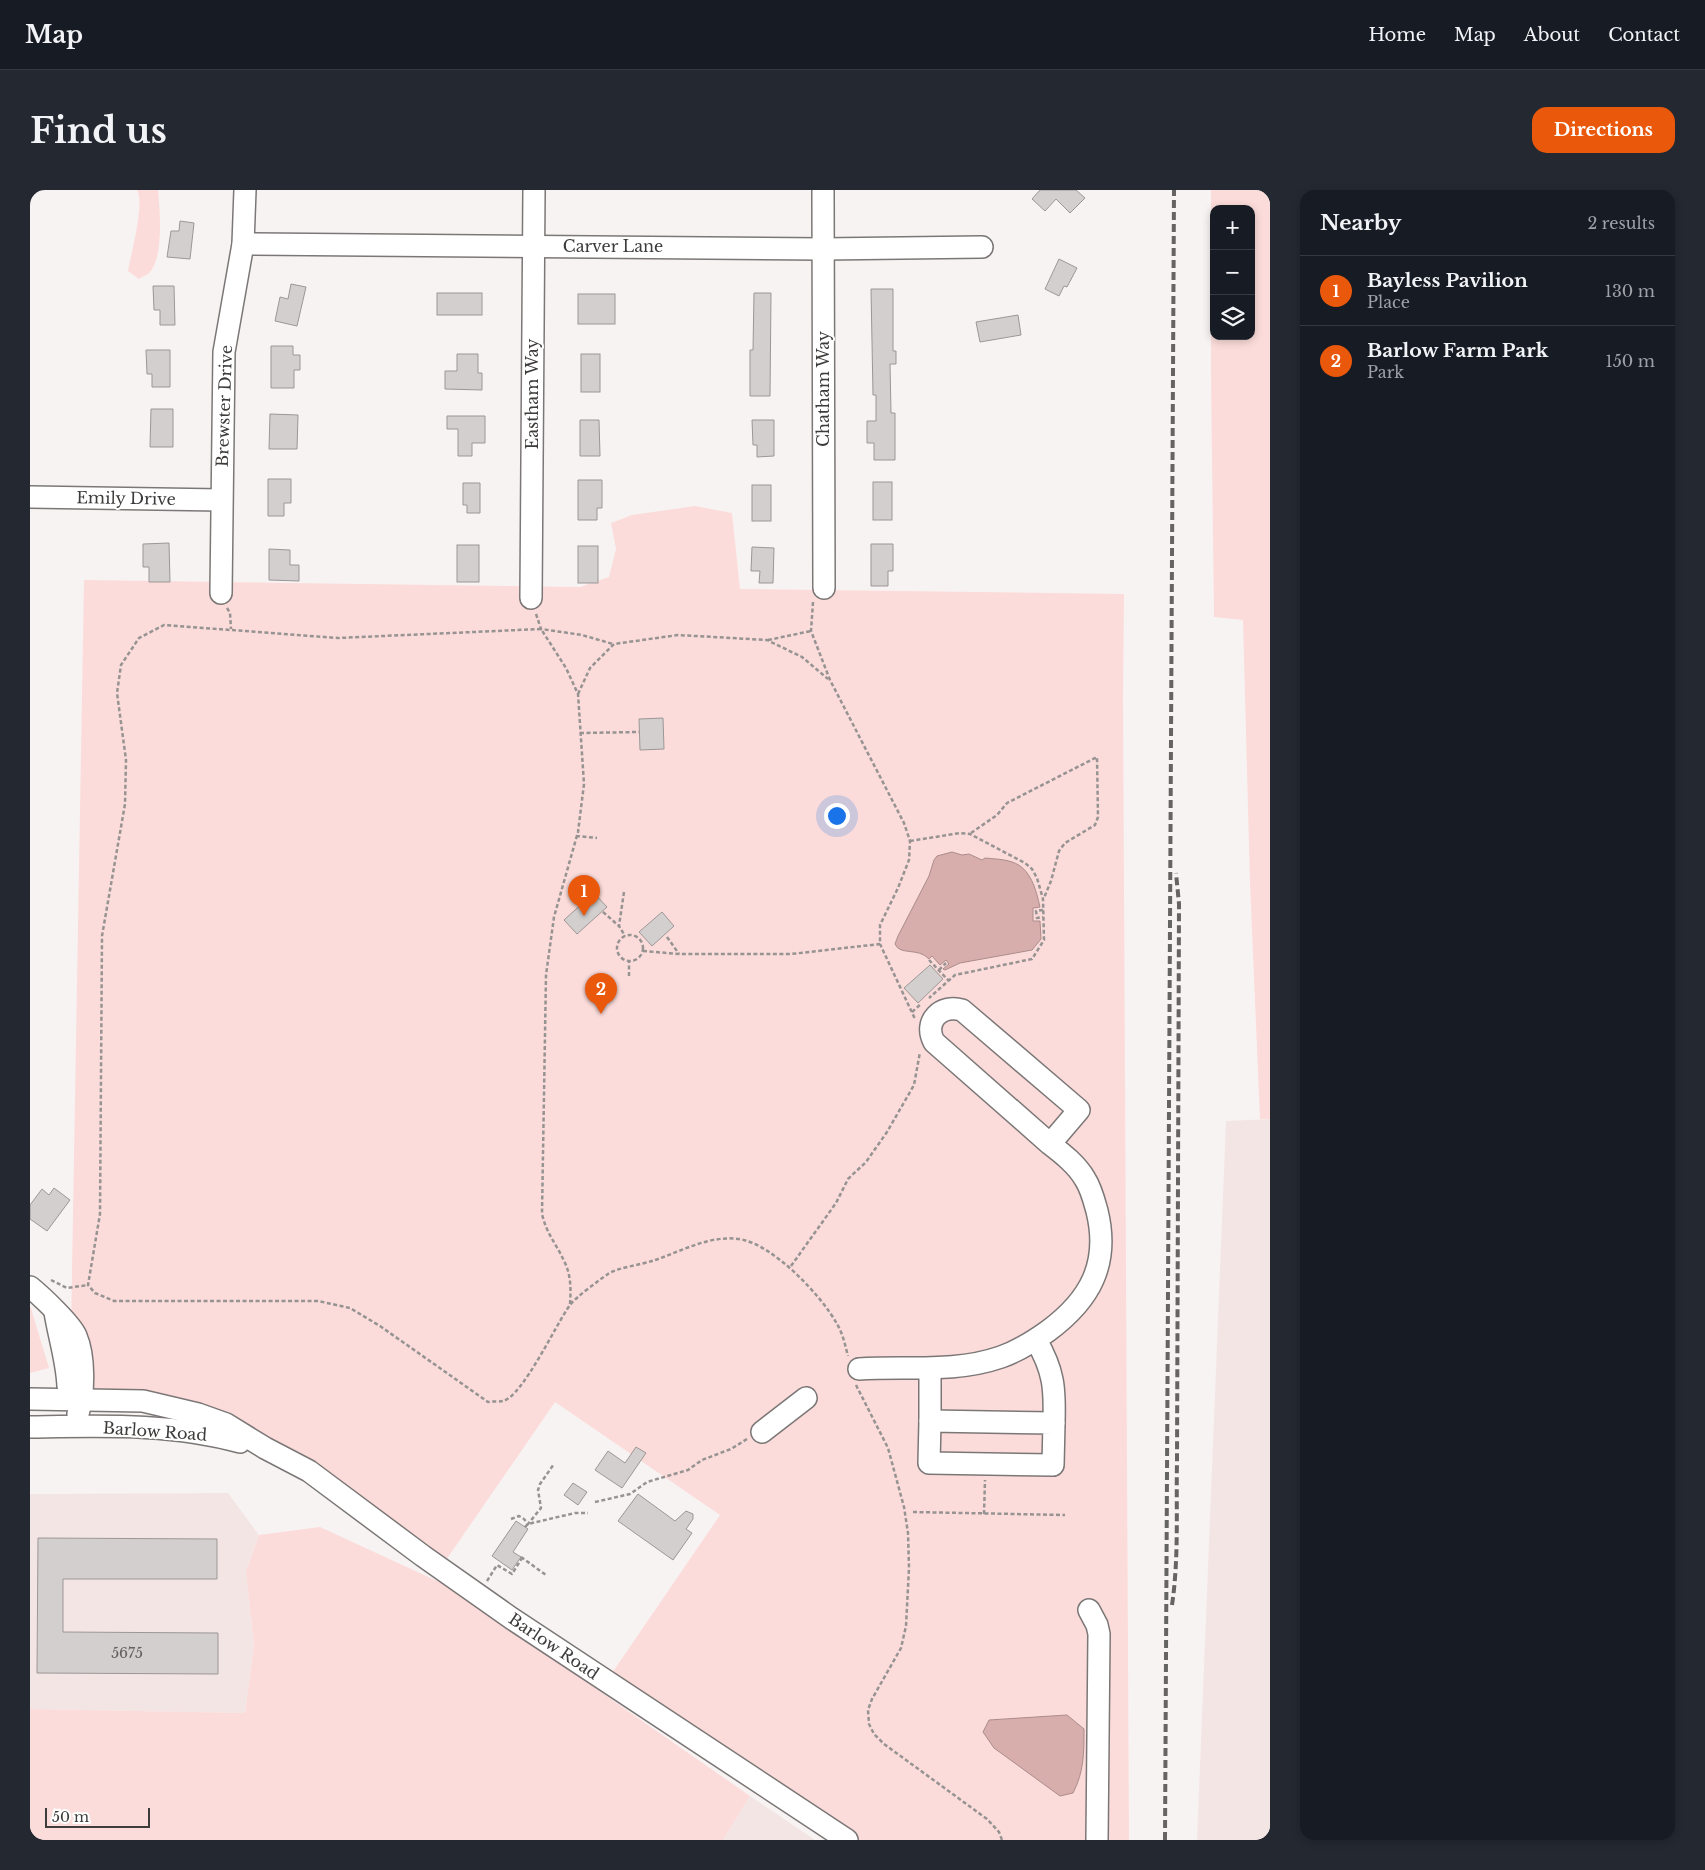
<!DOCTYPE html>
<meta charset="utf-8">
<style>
:root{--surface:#171b24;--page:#242831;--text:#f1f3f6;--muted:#9ea1a6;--line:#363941;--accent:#ea580c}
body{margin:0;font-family:"Libre Baskerville",serif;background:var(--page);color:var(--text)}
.controls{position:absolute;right:15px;top:15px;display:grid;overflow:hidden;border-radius:10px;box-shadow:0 2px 8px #0003}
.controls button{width:45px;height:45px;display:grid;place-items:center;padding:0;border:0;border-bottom:1px solid var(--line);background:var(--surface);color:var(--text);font:25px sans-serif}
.scale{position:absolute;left:15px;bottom:12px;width:105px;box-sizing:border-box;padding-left:5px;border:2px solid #3e3c3b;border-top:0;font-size:14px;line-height:18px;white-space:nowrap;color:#3e3c3b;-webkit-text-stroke:4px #fff;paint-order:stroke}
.you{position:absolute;left:806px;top:625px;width:18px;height:18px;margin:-12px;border:4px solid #fff;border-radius:50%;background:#1a73e8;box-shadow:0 0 0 8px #1a73e833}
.badge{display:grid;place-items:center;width:32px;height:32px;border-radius:50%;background:var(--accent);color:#fff;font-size:16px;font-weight:700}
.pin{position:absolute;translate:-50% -41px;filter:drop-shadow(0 1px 2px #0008)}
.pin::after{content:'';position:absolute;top:26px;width:18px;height:15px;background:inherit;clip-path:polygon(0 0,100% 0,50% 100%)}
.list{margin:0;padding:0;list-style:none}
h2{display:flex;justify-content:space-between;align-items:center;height:65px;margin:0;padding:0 20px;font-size:21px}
h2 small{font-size:16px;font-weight:400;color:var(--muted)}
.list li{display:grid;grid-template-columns:32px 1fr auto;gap:15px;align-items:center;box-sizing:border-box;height:70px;padding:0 20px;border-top:1px solid var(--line)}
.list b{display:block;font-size:19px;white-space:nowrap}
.list p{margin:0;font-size:16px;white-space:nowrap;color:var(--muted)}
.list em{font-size:16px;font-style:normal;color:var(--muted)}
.icon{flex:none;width:28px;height:28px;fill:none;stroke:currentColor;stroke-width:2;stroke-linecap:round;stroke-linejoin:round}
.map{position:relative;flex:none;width:1240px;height:1650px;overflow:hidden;border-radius:15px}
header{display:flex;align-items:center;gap:30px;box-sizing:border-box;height:70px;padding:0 25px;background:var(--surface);border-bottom:1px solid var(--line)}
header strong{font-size:24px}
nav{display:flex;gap:28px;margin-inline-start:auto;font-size:18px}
.intro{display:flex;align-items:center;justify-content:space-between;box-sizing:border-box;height:120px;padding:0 30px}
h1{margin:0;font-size:35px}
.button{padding:12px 22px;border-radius:15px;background:var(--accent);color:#fff;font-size:18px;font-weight:700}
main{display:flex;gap:30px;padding:0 30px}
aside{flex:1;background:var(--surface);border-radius:15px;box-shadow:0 2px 8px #0003}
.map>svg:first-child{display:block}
</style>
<header>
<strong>Map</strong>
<nav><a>Home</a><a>Map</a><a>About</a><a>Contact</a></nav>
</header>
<div class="intro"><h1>Find us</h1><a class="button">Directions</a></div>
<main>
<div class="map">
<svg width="1240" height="1650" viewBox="0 0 1240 1650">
<rect width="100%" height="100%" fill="#f8f3f3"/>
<g fill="#f4e5e5">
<polygon points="1240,929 1240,1650 1167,1650 1196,931"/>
<polygon points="198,1303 229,1345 216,1382 224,1455 215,1523 0,1519 0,1304"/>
<polygon points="720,1606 785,1650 693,1650"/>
</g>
<g fill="#fbdcda" fill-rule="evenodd">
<path d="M107,0H128C130,19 134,69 119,83C117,85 112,87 109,89L98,81C101,64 115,13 107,0Z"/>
<path d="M1181,0H1240V929H1230L1220,693L1213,430L1184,427L1181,189ZM1184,19H1221V146H1184Z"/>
<polygon points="665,316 702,323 710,399 1094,404 1093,508 1099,1650 826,1650 580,1486 690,1325 525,1212 414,1373 195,1229 52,1210 41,1139 54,390 550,397 579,387 586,359 581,333 602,325"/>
<polygon points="0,1115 19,1178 0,1183"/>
<polygon points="290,1337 420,1397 720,1606 693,1650 0,1650 0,1519 215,1523 224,1455 216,1382 229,1345"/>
</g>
<g fill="#d8aeac" stroke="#aa8c8a">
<path d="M922,662L932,665L939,664L952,670L955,668C964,669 974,669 982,672C1001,678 1006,700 1010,717L1003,718V731H1010L1011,749L1002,760L930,773L915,780L913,779L919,774L916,770L910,775L902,766L899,769C888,757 870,766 865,754L868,746L899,686L904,670L907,666Z"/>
<path d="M1037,1525L1054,1539C1054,1563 1054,1582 1043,1603L1030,1606L964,1558L953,1542L959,1530Z"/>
</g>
<g fill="#d4cfcf" stroke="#9c9796">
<polygon points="1010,0 1046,0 1055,8 1040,23 1026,9 1015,21 1002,9"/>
<polygon points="150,31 164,33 160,69 137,67 141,41 149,41"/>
<polygon points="1029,69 1047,78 1037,97 1034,96 1029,106 1015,99"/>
<polygon points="261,94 276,97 267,136 245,131 250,107 258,109"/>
<polygon points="123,96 144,96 145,135 130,135 130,120 124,120"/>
<polygon points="841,99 863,99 863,161 866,161 866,174 860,174 861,223 865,223 865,270 844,270 844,253 837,253 837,231 846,231 846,205 843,205"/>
<rect x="407" y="103" width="45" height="22"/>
<polygon points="724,103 741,103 740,206 720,206 720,160 723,160"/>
<rect x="548" y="104" width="37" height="30"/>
<polygon points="988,125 991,145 950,152 946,132"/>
<polygon points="241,156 263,156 263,165 270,165 270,180 264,180 264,198 241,198"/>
<polygon points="116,160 140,160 140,197 122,197 122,184 117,184"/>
<polygon points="427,164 448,164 448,183 452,183 452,200 415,199 415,181 427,181"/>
<rect x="551" y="164" width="19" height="38"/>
<polygon points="121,219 143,219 143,257 120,257"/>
<polygon points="240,224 268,225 267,259 239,259"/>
<polygon points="417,226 455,226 455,253 442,253 442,266 428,266 428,239 417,239"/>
<polygon points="550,230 569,230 570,266 550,266"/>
<polygon points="722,230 744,230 744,266 727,267 727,255 723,255"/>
<polygon points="238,289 261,289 261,313 254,313 254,326 238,326"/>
<polygon points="548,290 572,290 572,318 567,318 567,330 548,330"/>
<rect x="843" y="292" width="19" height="38"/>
<polygon points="433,293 450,293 450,323 437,323 437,315 433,315"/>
<rect x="722" y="295" width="19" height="36"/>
<polygon points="139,353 140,392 119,392 119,377 113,377 113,354"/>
<polygon points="841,354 863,354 863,381 858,381 858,396 841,396"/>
<rect x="427" y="355" width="22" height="37"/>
<rect x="548" y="356" width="20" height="37"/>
<polygon points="722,357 744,358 743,393 729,393 730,381 721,381"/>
<polygon points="239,359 260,360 260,375 269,375 269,391 239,390"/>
<polygon points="633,528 634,559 610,560 609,529"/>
<polygon points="564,703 577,717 547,744 534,730"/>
<polygon points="632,722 644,736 622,756 609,742"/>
<polygon points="900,775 913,789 888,813 874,798"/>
<polygon points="24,998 40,1010 17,1041 0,1029 0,1015 12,999 19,1005"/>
<polygon points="606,1257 616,1263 592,1298 565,1280 578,1261 595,1273"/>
<polygon points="543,1293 557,1302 548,1315 534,1305"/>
<polygon points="608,1304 645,1331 656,1321 663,1324 663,1329 656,1339 662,1343 643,1370 588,1331"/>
<polygon points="486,1331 498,1339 483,1362 491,1367 482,1380 462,1366"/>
<polygon points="8,1348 187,1349 187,1389 33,1389 33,1442 188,1443 188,1484 7,1483"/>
</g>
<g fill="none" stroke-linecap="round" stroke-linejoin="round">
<defs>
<g id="minor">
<polyline points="793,0 794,398"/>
<polyline points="213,54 793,59 952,57"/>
<polyline points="0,307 191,310"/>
<polyline points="191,403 194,162 213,54 215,0"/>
<polyline points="501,408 504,0"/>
<path d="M0,1097C11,1106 41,1134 46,1146C55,1167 54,1203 48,1224"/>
<path d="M25,1122C29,1147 37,1171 38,1196"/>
<path d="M1006,1150C1024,1181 1025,1198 1024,1233"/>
<path d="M829,1179C877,1176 925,1183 971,1167C988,1161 1004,1151 1018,1141C1060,1110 1080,1074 1067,1021C1064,1010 1061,998 1055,989C1047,975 1033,964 1020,954L904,852C893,831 911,814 932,820L1049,920L1020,954"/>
<polyline points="0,1209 113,1211 168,1224 196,1234 235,1258 279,1281 393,1366 481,1428 817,1650"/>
<polygon points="900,1231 1024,1233 1023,1275 899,1273"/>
<polyline points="900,1231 900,1179"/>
<path d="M0,1237C70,1236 143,1233 210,1252"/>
<polyline points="732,1242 776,1208"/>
<polyline points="1059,1420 1067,1435 1069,1444 1067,1650"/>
</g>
</defs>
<use href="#minor" stroke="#7c7777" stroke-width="24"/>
<g stroke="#969392" stroke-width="2.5" stroke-dasharray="4 2.5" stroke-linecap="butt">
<polyline points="783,412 781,441 800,490 874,633 880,651 879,670 868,698 850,735 850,754 885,829"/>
<polyline points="197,418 200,423 201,439"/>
<polyline points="506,424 511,439 552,445 583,454"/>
<polyline points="738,450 781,441"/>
<polyline points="548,504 560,478 584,454 648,445 737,450 772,467 798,489"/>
<polyline points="550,543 609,542"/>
<polyline points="941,643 967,625 977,613 1067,567 1068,627 1065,635 1035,653 1029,661 1021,691 1014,708"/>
<polyline points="546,646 567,648"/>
<polyline points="880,651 930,643 940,644 995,673 1002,679 1007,688 1013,709 1014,750 1002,769 925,785 899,808"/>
<polyline points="594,702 589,736 595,746"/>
<polyline points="1013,720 1006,721 1007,728 1013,727"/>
<polyline points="573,722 589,736"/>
<circle cx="600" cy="758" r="13"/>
<polyline points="637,747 649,764"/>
<polyline points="613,761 649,764 761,764 850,754"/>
<polyline points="899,770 919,791"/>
<polyline points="909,780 916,773"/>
<polyline points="599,786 599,771"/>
<polyline points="882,822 891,814"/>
<polyline points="761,1076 806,1013 818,989 836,972 857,942 884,895 890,862"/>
<polyline points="21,1090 37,1098 58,1095"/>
<path d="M540,1114C541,1099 541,1084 534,1071C526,1053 517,1045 512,1024L516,785L524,727L548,642L554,594L548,504L536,478L511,439L308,448L134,435L109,448L91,475L87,503L96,570L95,614L72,746L70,1024L58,1095L65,1103L84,1111H288L320,1118L350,1136L458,1212C463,1211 469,1212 473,1211C493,1206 526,1134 540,1115C546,1107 568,1091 578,1084C589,1077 611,1075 625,1070C652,1061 679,1045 709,1049C743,1054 791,1105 807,1134C813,1144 815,1155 818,1166"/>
<polyline points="826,1195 858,1258 874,1317 878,1343 879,1378 876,1436 871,1458 842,1509 838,1520 839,1534 844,1544 854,1554 957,1629 969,1642 972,1650"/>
<polyline points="565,1312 600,1304 617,1292 658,1280 672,1270 701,1259 717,1249"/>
<polyline points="883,1322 1035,1325"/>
<polyline points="954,1324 955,1290"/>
<polyline points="481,1329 489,1326 494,1329 498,1334 511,1318 508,1300 510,1294 524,1274"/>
<polyline points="495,1337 498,1334 545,1323 558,1323"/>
<polyline points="491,1367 516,1385"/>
<polyline points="457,1391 467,1375 482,1384 492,1368"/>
</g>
<use href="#minor" stroke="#fff" stroke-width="21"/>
<g stroke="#666363" stroke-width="4" stroke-dasharray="8 4" stroke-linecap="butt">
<path d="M1142,1415C1149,1368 1146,1319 1147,1271L1149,714L1146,683"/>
<polyline points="1135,1650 1144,0"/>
</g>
</g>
<g text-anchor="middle" stroke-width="4" stroke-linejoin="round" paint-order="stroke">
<g font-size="14" fill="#646160">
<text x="97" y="1468">5675</text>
</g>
<g font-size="16" fill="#3e3c3b" stroke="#fff">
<text x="583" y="62">Carver Lane</text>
<text transform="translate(793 199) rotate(-90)" y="6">Chatham Way</text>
<text transform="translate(502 204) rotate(-90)" y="6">Eastham Way</text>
<text transform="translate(194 216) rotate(-88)" y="6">Brewster Drive</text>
<text transform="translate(96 308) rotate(1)" y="6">Emily Drive</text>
<text transform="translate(125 1241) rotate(4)" y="6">Barlow Road</text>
<text transform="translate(524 1456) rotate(34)" y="6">Barlow Road</text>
</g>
</g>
</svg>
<div class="controls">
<button>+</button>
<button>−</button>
<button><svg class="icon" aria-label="layers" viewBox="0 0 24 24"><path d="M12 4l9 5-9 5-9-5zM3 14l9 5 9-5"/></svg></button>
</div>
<div class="scale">50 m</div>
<div class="you"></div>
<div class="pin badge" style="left:554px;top:726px">1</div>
<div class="pin badge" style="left:571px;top:824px">2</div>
</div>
<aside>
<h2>Nearby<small>2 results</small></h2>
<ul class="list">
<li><span class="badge">1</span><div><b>Bayless Pavilion</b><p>Place</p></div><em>130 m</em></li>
<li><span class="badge">2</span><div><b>Barlow Farm Park</b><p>Park</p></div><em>150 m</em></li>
</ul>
</aside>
</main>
